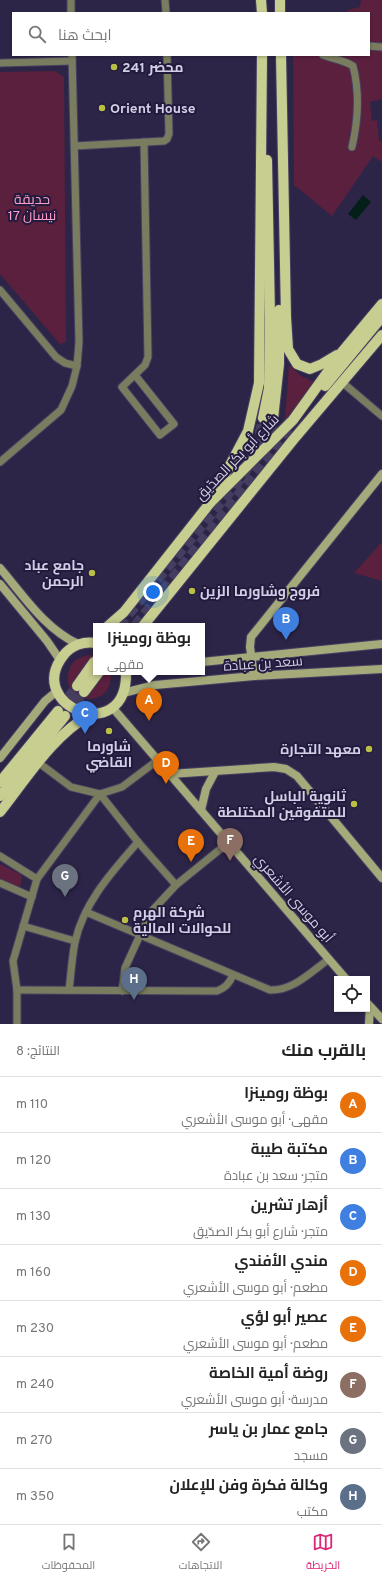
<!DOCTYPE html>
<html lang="ar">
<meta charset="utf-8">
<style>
:root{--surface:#fff;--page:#f2f2f2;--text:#222;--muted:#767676;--line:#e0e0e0;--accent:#db2777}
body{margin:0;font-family:Overpass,Cairo,sans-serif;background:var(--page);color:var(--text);direction:rtl}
.controls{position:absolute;right:12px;bottom:12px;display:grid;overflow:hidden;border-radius:0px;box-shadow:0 1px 3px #0004}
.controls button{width:36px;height:36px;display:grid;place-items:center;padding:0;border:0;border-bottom:1px solid var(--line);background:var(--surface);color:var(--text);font:20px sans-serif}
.you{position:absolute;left:153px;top:592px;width:14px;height:14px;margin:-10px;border:3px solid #fff;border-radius:50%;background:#1a73e8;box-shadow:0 0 0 6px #1a73e833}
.badge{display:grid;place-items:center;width:26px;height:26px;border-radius:50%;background:var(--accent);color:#fff;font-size:13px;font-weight:700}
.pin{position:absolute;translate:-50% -33px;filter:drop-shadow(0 1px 2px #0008)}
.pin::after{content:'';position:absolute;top:21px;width:14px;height:12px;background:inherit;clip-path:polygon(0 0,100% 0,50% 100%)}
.popup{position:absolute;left:93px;top:623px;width:112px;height:52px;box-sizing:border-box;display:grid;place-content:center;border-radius:0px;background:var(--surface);filter:drop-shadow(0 1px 3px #0005);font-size:13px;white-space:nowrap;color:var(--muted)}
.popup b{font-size:15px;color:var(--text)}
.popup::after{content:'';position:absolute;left:50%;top:100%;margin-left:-8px;border:8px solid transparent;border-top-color:var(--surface)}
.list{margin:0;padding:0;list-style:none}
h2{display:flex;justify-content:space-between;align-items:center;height:52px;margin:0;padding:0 16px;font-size:17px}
h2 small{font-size:13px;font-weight:400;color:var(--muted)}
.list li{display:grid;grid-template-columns:26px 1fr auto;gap:12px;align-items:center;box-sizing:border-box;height:56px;padding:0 16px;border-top:1px solid var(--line)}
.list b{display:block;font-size:15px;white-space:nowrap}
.list p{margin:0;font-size:13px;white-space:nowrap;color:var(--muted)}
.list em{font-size:13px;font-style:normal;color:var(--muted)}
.icon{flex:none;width:22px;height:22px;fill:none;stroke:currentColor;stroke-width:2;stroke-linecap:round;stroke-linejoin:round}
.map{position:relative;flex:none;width:382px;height:1024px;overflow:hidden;direction:ltr}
.search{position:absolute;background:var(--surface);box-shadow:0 1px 3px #0004;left:12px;right:12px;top:12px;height:44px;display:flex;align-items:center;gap:10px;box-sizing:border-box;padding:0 14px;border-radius:0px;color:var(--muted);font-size:15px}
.sheet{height:500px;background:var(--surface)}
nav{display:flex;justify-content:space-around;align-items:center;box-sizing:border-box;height:56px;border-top:1px solid var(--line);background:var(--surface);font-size:11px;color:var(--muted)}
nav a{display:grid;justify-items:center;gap:2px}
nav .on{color:var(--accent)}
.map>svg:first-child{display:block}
</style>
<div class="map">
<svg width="382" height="1024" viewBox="0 0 382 1024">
<rect width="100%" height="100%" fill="#2d2548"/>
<g fill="#5a203d">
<polygon points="361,0 382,0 382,45 369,46 369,13 347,13 347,10 360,7"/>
<polygon points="369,49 382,49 382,99 370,102 372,121 377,120 379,141 382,142 382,162 373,156 332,216 294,185 293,55 369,55"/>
<polygon points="55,71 64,77 66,342 60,344 0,274 0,72"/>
<polygon points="289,365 301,376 314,382 285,420"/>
<polygon points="382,542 382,581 354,573"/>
<path d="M89,655L96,656V672H111C113,715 55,700 70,668C73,660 80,657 89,655Z"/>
<polygon points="0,864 20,874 22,877 20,888 0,878"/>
</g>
<polygon fill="#031f18" points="363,195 371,202 356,220 348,214"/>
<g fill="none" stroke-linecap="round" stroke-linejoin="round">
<g stroke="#463e60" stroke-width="10" stroke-dasharray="10 5" stroke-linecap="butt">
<polyline points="268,448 273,419"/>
<polyline points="119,626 243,476 256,452 263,418"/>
<polyline points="135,626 291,428"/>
<polyline points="58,711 77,686"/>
<polyline points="65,716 84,692"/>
</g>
<defs>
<g id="street">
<polyline points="71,0 71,13"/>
<polyline points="165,0 166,13"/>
<polyline points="369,46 382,47"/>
<path d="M323,55C333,59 344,60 353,66C360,93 358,121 352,147"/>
<polyline points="0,63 72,61"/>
<polyline points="75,146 164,141 167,139 169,134 167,55"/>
<polyline points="0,290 56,357 65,363 77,366"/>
<polyline points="135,375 174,424 160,435 122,387 145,365 148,357 144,142"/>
<polyline points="343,383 382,416"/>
<polyline points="0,462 61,410 72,386 77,366 79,342 72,55"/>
<polyline points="39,763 71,787 100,794 122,787 158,760"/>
<polyline points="0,856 37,879"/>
<polyline points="0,883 32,897"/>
<path d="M86,912L270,990C293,991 311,972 329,959"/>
<polyline points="23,926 75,941"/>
<path d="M17,990L217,991C225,988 229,984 233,975"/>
<path d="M69,990C71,974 72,957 75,942C84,902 112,872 138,842"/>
<polyline points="122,991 125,968 150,913 176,885 229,842"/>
<polyline points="17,1024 17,990 13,961 37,879 100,794 138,842 176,885"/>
</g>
<g id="secondary">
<path d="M0,568C23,595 45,629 78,644"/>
<polyline points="0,584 47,641 60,660"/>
<polyline points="202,662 382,644"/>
<polyline points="254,676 250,647 251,637 382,474"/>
<polyline points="123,693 155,685 254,676 382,669"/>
<polyline points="112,707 346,979"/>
<polyline points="0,758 45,701 57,691"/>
<polyline points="170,774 274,767 286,769 297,776 382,878"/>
<polyline points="201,810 206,789 215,772"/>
<polyline points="367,1003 382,1019"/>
<polyline points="369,1024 370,1007"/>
</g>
<g id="primary">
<polyline points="261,0 262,13"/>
<polyline points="280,0 280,13"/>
<polyline points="281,55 286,317 288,349 297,364 310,369 322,364 337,355"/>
<polyline points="325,386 382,317"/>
<polyline points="263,418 269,388 270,316 267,160"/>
<polyline points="273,419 279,364 279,310"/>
<polyline points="210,503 248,431 259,383 262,55"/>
<polyline points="108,626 124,612 210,503 293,420 342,352 382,304"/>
<polyline points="143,626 293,440 382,335"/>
<path d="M96,643C84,641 71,645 63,656C24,707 128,747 126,672"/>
<polyline points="77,686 94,662"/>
<polyline points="84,692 99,672"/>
<polyline points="0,782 58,711"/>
<polyline points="0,796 65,716"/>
<path d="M0,812C27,778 53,735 91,714"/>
</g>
</defs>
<use href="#street" stroke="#474061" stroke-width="9"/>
<use href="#secondary" stroke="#474061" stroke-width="10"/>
<use href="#primary" stroke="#474061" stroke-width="12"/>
<use href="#street" stroke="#7a7c5f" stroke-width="7"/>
<use href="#secondary" stroke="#a6aa7b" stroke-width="8"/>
<use href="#primary" stroke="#c8cd90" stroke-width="10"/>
</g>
<g fill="#bac045" stroke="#231b3d" stroke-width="1.5">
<circle cx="114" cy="67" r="4"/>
<circle cx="102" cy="108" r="4"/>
<circle cx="92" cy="573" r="4"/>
<circle cx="192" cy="591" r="4"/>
<circle cx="109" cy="731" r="4"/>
<circle cx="369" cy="749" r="4"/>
<circle cx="354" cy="804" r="4"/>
<circle cx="125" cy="920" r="4"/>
</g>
<g text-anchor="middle" stroke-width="4" stroke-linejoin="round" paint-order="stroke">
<g font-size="14" font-weight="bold" fill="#d2cfe6" stroke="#231b3d" text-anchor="start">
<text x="122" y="72">محضر 241</text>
<text x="110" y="113">Orient House</text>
<text x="84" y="570" text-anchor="end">جامع عباد<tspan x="84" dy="16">الرحمن</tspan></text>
<text x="200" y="596">فروج وشاورما الزين</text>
<text x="109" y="751" text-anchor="middle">شاورما<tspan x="109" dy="16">القاضي</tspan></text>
<text x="361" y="754" text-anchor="end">معهد التجارة</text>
<text x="346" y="801" text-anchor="end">ثانوية الباسل<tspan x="346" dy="16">للمتفوقين المختلطة</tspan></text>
<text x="133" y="917">شركة الهرم<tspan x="133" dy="16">للحوالات المالية</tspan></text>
</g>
<g font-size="14" fill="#fd9ec9" stroke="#231b3d">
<text x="32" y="204">حديقة<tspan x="32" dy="16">17 نيسان</tspan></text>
</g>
<g font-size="14" fill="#d2cfe6" stroke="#231b3d">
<text transform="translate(237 457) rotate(-46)" y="5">شارع أبو بكر الصدّيق</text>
<text transform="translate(263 663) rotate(-4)" y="5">سعد بن عبادة</text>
<text transform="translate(294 898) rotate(49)" y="5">أبو موسى الأشعري</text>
</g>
</g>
</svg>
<div class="controls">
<button><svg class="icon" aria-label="locate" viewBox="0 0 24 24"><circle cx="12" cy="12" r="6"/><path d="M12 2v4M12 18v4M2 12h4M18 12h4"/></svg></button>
</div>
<div class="you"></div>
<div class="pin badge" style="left:149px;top:721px;background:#e8710a">A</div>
<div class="popup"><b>بوظة رومينزا</b>مقهى</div>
<div class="pin badge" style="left:286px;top:640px;background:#3f7fe0">B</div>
<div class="pin badge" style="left:85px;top:734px;background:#3f7fe0">C</div>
<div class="pin badge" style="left:166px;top:784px;background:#e8710a">D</div>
<div class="pin badge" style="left:191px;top:862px;background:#e8710a">E</div>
<div class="pin badge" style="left:230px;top:861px;background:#8d6e63">F</div>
<div class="pin badge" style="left:65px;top:897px;background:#6b7280">G</div>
<div class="pin badge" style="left:134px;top:1000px;background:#5c6f8a">H</div>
<div class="search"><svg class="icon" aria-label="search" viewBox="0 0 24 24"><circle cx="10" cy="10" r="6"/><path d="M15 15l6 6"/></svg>ابحث هنا</div>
</div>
<section class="sheet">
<h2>بالقرب منك<small>النتائج: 8</small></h2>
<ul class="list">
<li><span class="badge" style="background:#e8710a">A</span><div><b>بوظة رومينزا</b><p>مقهى · أبو موسى الأشعري</p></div><em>110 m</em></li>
<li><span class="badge" style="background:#3f7fe0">B</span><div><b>مكتبة طيبة</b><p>متجر · سعد بن عبادة</p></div><em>120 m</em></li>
<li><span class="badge" style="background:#3f7fe0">C</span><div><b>أزهار تشرين</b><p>متجر · شارع أبو بكر الصدّيق</p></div><em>130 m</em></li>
<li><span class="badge" style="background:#e8710a">D</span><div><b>مندي الأفندي</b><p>مطعم · أبو موسى الأشعري</p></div><em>160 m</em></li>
<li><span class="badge" style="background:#e8710a">E</span><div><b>عصير أبو لؤي</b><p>مطعم · أبو موسى الأشعري</p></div><em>230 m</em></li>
<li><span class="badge" style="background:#8d6e63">F</span><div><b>روضة أمية الخاصة</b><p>مدرسة · أبو موسى الأشعري</p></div><em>240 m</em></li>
<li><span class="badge" style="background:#6b7280">G</span><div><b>جامع عمار بن ياسر</b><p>مسجد</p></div><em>270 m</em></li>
<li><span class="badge" style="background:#5c6f8a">H</span><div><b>وكالة فكرة وفن للإعلان</b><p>مكتب</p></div><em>350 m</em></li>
</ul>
</section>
<nav>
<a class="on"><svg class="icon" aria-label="map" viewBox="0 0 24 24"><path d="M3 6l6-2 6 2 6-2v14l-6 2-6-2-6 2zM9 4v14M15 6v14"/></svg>الخريطة</a>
<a><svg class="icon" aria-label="directions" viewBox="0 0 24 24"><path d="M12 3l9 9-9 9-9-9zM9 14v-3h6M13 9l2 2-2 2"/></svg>الاتجاهات</a>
<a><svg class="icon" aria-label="saved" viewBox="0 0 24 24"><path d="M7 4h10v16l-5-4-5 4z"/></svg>المحفوظات</a>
</nav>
